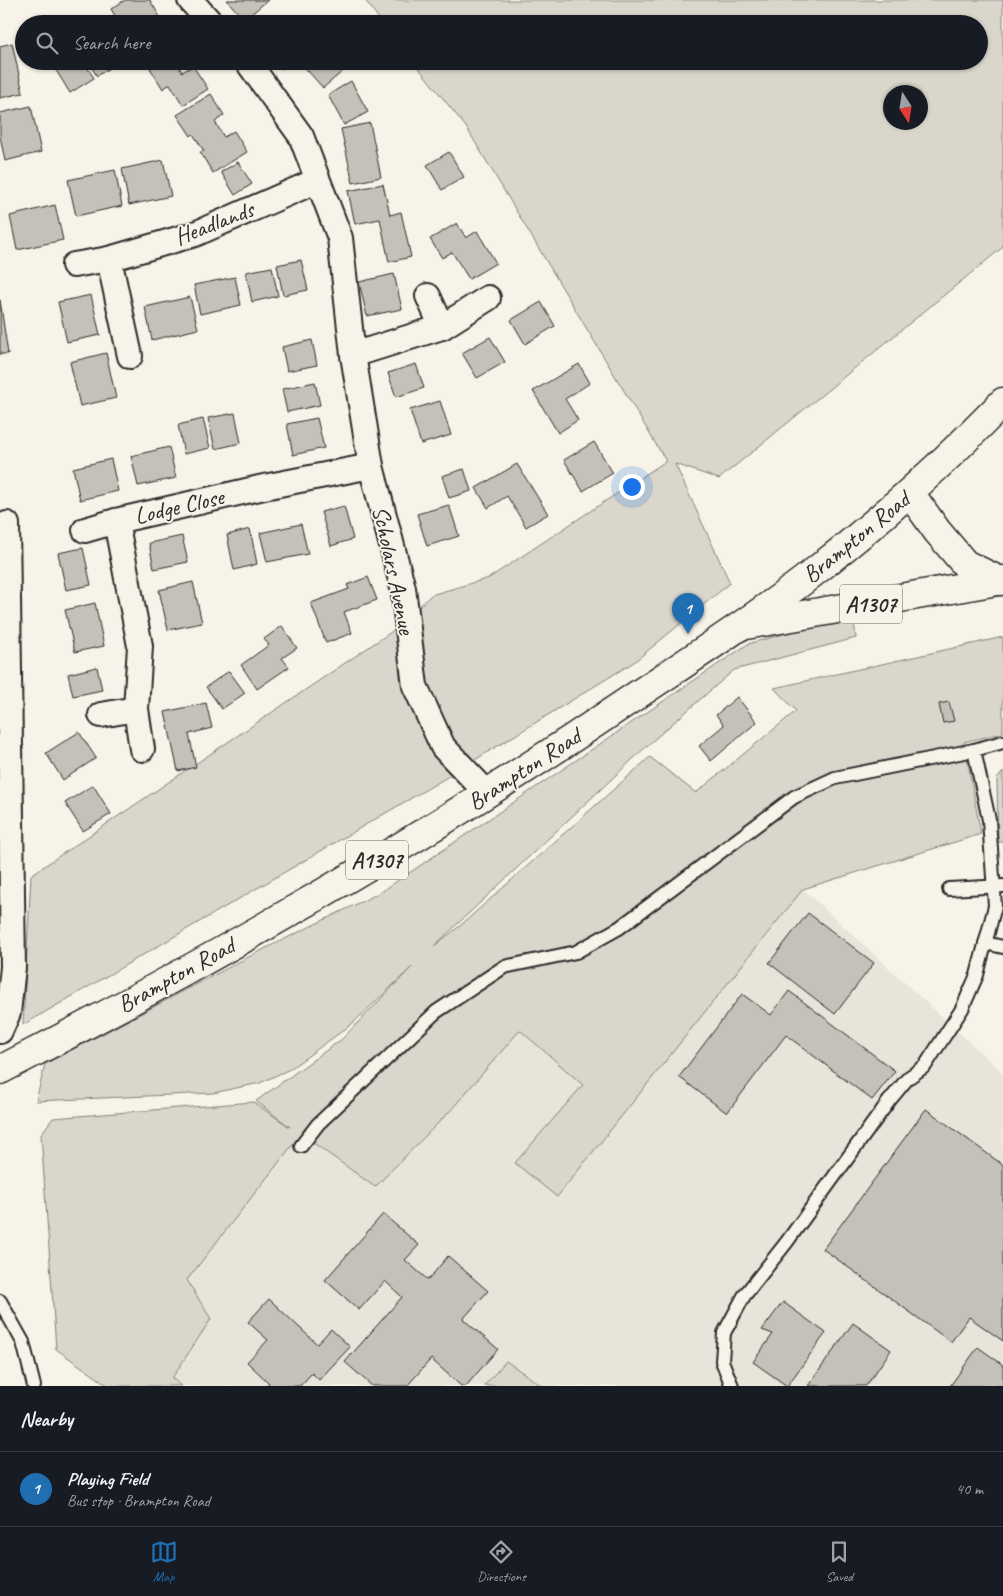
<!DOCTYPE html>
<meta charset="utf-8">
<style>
:root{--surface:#171b24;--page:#242831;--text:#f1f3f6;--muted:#9ea1a6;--line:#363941;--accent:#1f6fb2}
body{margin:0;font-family:Caveat,sans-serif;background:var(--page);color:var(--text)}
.compass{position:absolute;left:883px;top:85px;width:45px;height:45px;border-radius:50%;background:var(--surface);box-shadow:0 1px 4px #0004;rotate:168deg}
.you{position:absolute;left:631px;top:486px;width:18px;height:18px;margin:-12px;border:4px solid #fff;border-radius:50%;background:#1a73e8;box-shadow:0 0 0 8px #1a73e833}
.badge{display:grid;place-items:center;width:32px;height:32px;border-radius:50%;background:var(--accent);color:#fff;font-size:16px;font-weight:700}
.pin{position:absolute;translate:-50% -41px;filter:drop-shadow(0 1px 2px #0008)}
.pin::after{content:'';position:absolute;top:26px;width:18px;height:15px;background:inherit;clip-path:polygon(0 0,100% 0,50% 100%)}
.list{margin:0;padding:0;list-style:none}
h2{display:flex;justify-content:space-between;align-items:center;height:65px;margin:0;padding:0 20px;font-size:21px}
h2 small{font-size:16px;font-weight:400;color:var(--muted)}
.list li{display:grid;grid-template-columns:32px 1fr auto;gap:15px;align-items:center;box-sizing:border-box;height:75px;padding:0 20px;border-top:1px solid var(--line)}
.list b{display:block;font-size:19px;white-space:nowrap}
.list p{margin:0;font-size:16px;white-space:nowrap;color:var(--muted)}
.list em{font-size:16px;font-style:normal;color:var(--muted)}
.icon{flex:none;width:28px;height:28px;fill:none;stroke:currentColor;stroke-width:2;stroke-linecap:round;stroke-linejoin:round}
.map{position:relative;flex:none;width:1003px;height:1386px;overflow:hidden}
.search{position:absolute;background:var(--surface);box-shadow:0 1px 4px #0004;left:15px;right:15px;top:15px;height:55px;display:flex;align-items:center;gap:12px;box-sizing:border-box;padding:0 18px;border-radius:28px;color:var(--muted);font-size:19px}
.sheet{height:140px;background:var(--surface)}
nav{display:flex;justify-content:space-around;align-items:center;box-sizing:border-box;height:70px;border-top:1px solid var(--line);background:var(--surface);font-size:14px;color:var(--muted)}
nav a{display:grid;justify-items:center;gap:2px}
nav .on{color:var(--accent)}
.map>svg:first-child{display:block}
</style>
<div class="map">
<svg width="1003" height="1386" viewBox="0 0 1003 1386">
<rect width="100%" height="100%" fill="#f7f3e8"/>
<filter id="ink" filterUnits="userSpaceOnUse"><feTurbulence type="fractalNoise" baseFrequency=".02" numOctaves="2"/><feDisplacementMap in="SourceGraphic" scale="10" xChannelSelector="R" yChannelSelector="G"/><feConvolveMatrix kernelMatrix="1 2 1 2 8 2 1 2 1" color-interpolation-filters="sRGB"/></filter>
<g filter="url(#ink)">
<polygon fill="#e8e4da" points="803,889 1003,1073 1003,1386 540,1386 506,1362 484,1386 181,1386 172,1378 211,1319 187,1280 301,1134 375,1187 451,1110 520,1030 583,1085 516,1163 557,1196"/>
<g fill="#dad6cc" stroke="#82807c" fill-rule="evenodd">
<path d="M365,0H1003V247L719,479L675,464L730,583L634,662L444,779L23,1025L31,875L394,630L431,595L489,578L666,461L466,127L413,61H979V24H383ZM890,92H920V122H890Z"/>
<polygon points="854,621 856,638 734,670 649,744 434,946 461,925 650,757 696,793 796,711 774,688 1003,637 1003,733 964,742 981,834 803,889 557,1197 515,1163 583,1085 520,1030 451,1110 375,1187 301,1134 187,1280 211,1319 172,1378 181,1386 109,1386 56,1349 41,1134 53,1118 253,1102 290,1127 256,1101 342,1039 412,967 352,1024 290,1069 260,1083 213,1093 36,1101 45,1064 258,952 381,892 748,644 790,632"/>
<polygon points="1003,772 1003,842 998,842 997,779"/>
<polygon points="506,1361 542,1386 484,1386"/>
</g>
<g fill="#c4c1b9" stroke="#2b2b2b">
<polygon points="125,0 150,0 160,17 148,24 120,24 111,9"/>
<polygon points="227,0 268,0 244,20"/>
<polygon points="12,43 23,93 0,98 0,46"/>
<polygon points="64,61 83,61 94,78 70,93 54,67"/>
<polygon points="88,61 120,61 97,76"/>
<polygon points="160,61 176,61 182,72 193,66 208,89 183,105 170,84 163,89 150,68"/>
<polygon points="274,61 291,61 282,69"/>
<polygon points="334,61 343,71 323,88 300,62"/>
<polygon points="351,81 368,112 344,125 328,95"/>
<polygon points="211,94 224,115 215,122 224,137 234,131 247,152 213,173 200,152 204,151 193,134 191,136 177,115"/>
<polygon points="31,106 41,152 5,161 0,136 0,113"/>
<polygon points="370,123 381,177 353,183 341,129"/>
<polygon points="449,152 464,177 442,190 427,165"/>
<polygon points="163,160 171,196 129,205 122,169"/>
<polygon points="238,162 252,184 235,195 221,172"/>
<polygon points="115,170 122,206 76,216 68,180"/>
<polygon points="383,184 390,215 401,212 411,257 389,262 380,219 355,224 348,191"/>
<polygon points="55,205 63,240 17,250 10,216"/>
<polygon points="457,223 466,238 477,231 496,263 469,279 452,252 442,258 430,239"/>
<polygon points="301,260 308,290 283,295 277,265"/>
<polygon points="272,267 278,296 252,302 246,272"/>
<polygon points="394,274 402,309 367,316 359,282"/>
<polygon points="235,277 241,305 200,314 194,285"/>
<polygon points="91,295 100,335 67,342 58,302"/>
<polygon points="190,297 198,329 152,340 145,307"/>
<polygon points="0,300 8,354 0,354"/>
<polygon points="541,302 555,326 525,344 511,320"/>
<polygon points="490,337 505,362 477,378 462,353"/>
<polygon points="312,340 317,365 287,371 282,347"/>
<polygon points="106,353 116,398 80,406 70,362"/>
<polygon points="416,364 424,388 396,397 388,373"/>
<polygon points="579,364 590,383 565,399 578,420 558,433 533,391"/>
<polygon points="315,382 320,405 287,412 282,389"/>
<polygon points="440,401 451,435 421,444 410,410"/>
<polygon points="235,413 241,443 215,449 208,418"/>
<polygon points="317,418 324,448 293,455 287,424"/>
<polygon points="203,419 210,448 184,454 178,425"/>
<polygon points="594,442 613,473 583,491 564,460"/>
<polygon points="169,447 176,478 138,486 131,456"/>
<polygon points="111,459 118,491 80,500 73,468"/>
<polygon points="517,464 548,514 526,527 507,496 488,508 476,488"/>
<polygon points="464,469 471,491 449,498 442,476"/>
<polygon points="449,505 459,536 427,546 417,514"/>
<polygon points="344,506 353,539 331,546 321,512"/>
<polygon points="301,524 308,554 267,562 260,533"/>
<polygon points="250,529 257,564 234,570 227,535"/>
<polygon points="182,536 188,562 154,569 149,543"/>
<polygon points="83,548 91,585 66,590 58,553"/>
<polygon points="368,577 377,600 344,612 352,633 326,643 311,603 349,589 347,585"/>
<polygon points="193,582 202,623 168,630 159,590"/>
<polygon points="95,603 104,646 75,652 65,610"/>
<polygon points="282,626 297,648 282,658 289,667 257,689 241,665 269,645 264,639"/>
<polygon points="97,667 102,690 73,696 68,674"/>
<polygon points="229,671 245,693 222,709 206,687"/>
<polygon points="737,697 757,722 711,761 699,746 724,725 716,715"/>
<polygon points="949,702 954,721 943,723 939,704"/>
<polygon points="206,703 212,728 189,734 196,767 178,771 165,712"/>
<polygon points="79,732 96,758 63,780 46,753"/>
<polygon points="93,785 111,814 83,831 65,803"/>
<polygon points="808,913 874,963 835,1014 769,963"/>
<polygon points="789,991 895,1071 872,1100 786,1035 727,1113 679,1077 742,994 771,1015"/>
<polygon points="926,1109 1003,1165 1003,1341 969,1317 951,1342 823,1249"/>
<polygon points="383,1214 419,1245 405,1260 428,1280 448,1256 488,1291 463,1319 498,1349 466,1386 461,1386 431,1359 407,1386 372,1386 345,1362 402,1297 385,1281 359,1310 325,1280"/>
<polygon points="269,1299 317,1344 331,1329 350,1347 319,1380 312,1373 300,1386 266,1386 269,1383 247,1362 268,1340 248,1322"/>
<polygon points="783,1302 826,1333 787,1386 753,1362 773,1334 762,1330"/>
<polygon points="853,1323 891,1350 866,1386 808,1386"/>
<polygon points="978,1347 1003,1365 1003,1386 950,1386"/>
</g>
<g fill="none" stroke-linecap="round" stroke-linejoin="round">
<defs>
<g id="lane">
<polyline points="949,889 1003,886"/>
<polyline points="985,943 1003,947"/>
<polyline points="301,1146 318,1124 436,1012 504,967 576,952 619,928 794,797 835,778 974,750"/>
<polyline points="0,1301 23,1342 34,1386"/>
<polyline points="732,1386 722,1361 724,1333 744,1296 786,1243 889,1101 908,1078 925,1066 962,1009 977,975 995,906 989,820 974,750 1003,742"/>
</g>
<g id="street">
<polyline points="190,0 212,24"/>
<polyline points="247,61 301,136 340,238 353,355 371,466 403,588 415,686 443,747 488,794"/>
<polyline points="74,265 109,259"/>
<polyline points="428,296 442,327"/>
<polyline points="353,355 442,327 488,298"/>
<polyline points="130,356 109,259 195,234 316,181"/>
<polyline points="85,530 116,521"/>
<polyline points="101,715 136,709"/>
<polyline points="142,749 136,709 140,646 116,521 264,487 371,466"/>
<polyline points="0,1031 8,1013 13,967 7,524"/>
</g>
<g id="primary">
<polyline points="910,493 937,531 965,564 1000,581"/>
<polyline points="746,625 1003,580"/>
<path d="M0,1070C218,958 431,835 634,697C691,659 749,622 804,580C874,526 941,466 1003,402"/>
</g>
</defs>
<use href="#lane" stroke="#2b2b2b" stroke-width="16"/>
<use href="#street" stroke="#2b2b2b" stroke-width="28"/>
<use href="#primary" stroke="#2b2b2b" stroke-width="31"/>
<use href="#lane" stroke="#f7f3e8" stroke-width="12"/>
<use href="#street" stroke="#f7f3e8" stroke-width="24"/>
<use href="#primary" stroke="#f7f3e8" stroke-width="28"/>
</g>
</g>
<g text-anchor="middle" stroke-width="4" stroke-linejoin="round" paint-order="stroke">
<g fill="#f7f3e8" stroke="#686764" stroke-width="1">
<rect x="840" y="584.5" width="62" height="39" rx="4"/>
<rect x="346" y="840.5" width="62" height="39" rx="4"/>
</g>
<g font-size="22" font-weight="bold" fill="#2b2b2b">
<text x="871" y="612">A1307</text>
<text x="377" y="868">A1307</text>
</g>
<g font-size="24" fill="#2b2b2b" stroke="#f7f3e8">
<text transform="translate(214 223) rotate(-21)" y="8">Headlands</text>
<text transform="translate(179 506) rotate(-13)" y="8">Lodge Close</text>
<text transform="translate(856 537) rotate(-39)" y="8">Brampton Road</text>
<text transform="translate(394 570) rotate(78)" y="8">Scholars Avenue</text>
<text transform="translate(524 769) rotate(-33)" y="8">Brampton Road</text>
<text transform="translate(176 975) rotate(-29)" y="8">Brampton Road</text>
</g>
</g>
</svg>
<svg class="compass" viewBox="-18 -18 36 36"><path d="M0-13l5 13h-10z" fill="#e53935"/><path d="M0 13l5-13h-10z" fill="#9ea1a6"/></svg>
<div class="you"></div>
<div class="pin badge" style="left:688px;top:634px">1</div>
<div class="search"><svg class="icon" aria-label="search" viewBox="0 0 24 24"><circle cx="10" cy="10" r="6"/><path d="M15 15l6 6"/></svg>Search here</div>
</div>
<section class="sheet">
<h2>Nearby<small></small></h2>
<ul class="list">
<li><span class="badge">1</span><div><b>Playing Field</b><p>Bus stop · Brampton Road</p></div><em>40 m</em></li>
</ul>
</section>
<nav>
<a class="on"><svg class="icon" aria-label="map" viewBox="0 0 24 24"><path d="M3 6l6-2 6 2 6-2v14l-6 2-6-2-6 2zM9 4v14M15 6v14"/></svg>Map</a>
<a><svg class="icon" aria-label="directions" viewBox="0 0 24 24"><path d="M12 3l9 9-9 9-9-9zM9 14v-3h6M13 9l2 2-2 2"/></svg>Directions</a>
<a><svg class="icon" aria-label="saved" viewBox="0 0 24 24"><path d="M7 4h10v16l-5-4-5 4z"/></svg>Saved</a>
</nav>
